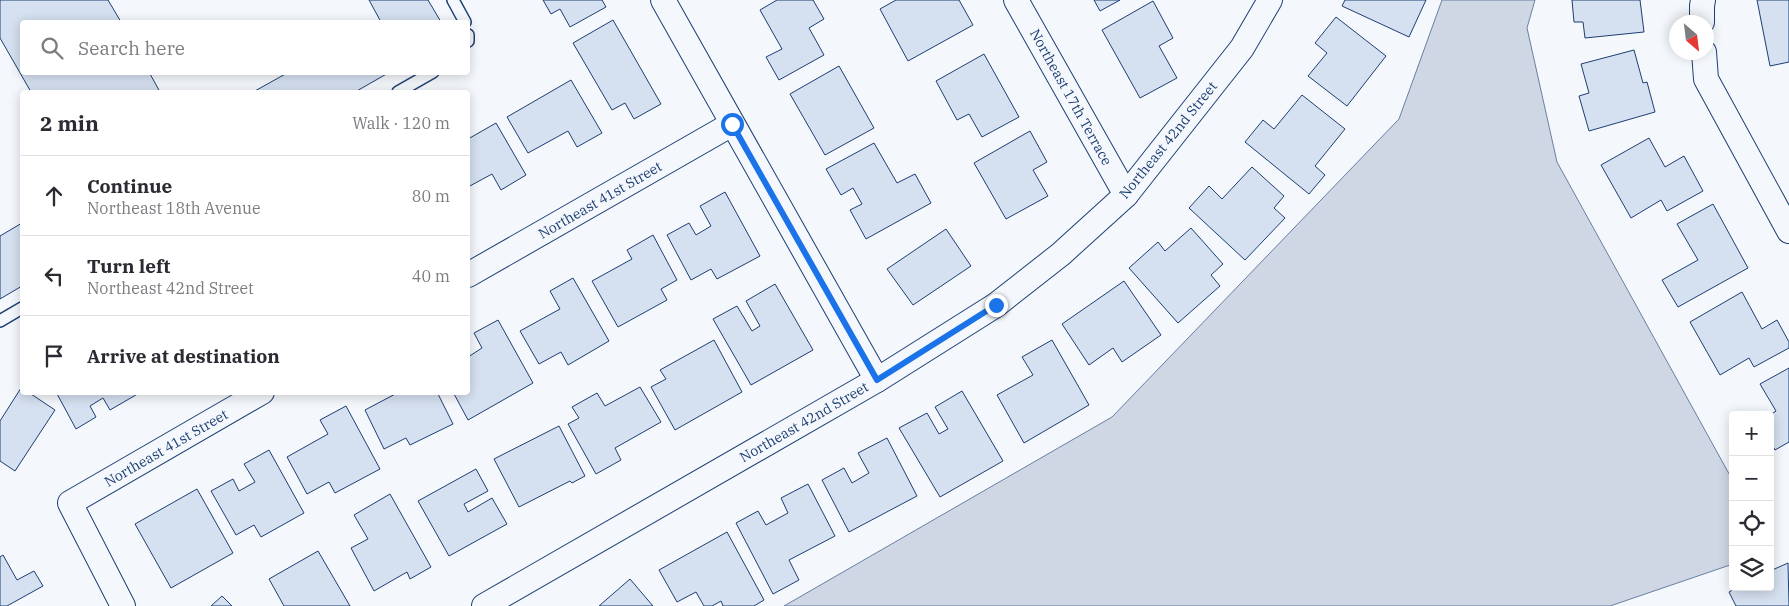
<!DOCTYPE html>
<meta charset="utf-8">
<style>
:root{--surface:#fff;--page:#f7f7f7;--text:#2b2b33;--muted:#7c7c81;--line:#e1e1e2}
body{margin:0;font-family:"IBM Plex Serif",serif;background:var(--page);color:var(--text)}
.controls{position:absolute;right:15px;bottom:15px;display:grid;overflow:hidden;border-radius:5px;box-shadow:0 2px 12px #0003}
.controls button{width:45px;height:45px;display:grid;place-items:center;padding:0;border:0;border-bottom:1px solid var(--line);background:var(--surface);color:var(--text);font:25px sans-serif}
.compass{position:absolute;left:1669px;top:15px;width:45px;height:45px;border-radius:50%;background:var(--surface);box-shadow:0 2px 12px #0003;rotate:152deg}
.stop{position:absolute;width:15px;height:15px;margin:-11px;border:4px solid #1a73e8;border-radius:50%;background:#fff}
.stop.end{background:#1a73e8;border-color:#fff;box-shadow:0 1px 5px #0008}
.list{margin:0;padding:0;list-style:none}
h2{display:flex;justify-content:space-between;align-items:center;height:65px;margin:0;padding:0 20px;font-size:21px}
h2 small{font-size:16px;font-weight:400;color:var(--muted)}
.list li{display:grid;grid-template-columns:32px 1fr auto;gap:15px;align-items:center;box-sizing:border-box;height:80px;padding:0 20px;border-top:1px solid var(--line)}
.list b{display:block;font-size:19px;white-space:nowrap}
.list p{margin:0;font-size:16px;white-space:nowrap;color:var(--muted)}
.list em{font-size:16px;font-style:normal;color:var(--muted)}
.icon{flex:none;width:28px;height:28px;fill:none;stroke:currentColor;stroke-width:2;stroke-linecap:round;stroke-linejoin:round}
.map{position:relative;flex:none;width:1789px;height:606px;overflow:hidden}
.search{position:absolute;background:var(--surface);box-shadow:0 2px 12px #0003;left:20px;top:20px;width:450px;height:55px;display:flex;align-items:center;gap:12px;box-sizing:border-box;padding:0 18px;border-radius:5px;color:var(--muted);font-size:19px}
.panel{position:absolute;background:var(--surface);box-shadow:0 2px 12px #0003;left:20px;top:90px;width:450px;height:305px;border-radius:5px}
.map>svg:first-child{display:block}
</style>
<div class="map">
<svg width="1789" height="606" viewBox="0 0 1789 606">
<rect width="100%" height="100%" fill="#f4f7fb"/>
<polygon fill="#cfd7e4" stroke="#687fa3" points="1442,0 1535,0 1527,28 1557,162 1733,481 1733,564 1610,606 784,606 1112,417 1399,119"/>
<g fill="#d5e0f0" stroke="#1d3f73">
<polygon points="0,0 108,0 121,22 22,22 22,72 149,72 160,92 31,92 0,38"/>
<polygon points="369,0 428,0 441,22 380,22 381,22"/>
<polygon points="543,0 602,0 606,7 570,27 560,9 551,14"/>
<polygon points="777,0 813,0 824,19 809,28 824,55 779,80 766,57 782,49 760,10"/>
<polygon points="896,0 959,0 973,25 908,61 880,9"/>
<polygon points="1094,0 1120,0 1100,11"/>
<polygon points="1345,0 1426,0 1409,37 1342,6"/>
<polygon points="1572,0 1640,0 1644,32 1585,38 1583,22 1574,22"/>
<polygon points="1757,0 1789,0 1789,62 1770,66"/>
<polygon points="1153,1 1173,38 1159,46 1177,78 1140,98 1102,30"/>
<polygon points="1336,17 1386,56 1347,106 1308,76 1327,53 1315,43"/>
<polygon points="613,20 661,104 634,119 625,103 612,110 573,43"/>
<polygon points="1634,50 1643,83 1647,82 1655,112 1589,131 1579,96 1589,93 1581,64"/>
<polygon points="984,54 1019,117 982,137 969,114 957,120 936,81"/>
<polygon points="839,66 874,128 825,155 790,94"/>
<polygon points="289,72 390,72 355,92 253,92"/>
<polygon points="571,80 602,133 577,147 568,131 528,153 507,117"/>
<polygon points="1302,95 1345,129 1315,166 1325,175 1309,194 1245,142 1263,120 1274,129"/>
<polygon points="496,123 526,175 501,190 492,174 468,187 468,139"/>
<polygon points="1030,131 1047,162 1033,170 1048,196 1006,219 974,163"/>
<polygon points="1649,138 1665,167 1684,156 1703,191 1667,211 1661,200 1631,218 1601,165"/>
<polygon points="874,143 897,183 915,174 931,203 866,239 850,210 862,204 853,188 841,195 826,169"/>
<polygon points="1252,167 1284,196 1274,208 1285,218 1245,260 1189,208 1209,186 1222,199"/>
<polygon points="725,192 760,256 717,279 711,269 691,280 667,235 689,223 696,235 711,226 700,206"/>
<polygon points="1713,204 1748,268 1678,307 1662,280 1698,260 1677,224"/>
<polygon points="22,223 22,286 0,299 0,236"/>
<polygon points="1191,228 1223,264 1211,275 1220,286 1178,323 1129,268 1158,242 1165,251"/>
<polygon points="946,229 971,266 913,305 887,269"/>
<polygon points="653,235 677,280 661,289 667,300 618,327 592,281 632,259 627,250"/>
<polygon points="573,278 609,341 568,365 561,352 539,364 520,331 560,309 550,291"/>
<polygon points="1124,281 1161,335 1122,362 1113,348 1089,365 1062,324"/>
<polygon points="775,284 813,350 751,385 713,319 737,306 752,331 760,326 746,301"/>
<polygon points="1742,292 1762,329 1777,320 1789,342 1789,348 1754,367 1749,358 1720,375 1690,322"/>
<polygon points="498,320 533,383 468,420 453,392 468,392 468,357 482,348 474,333"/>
<polygon points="714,340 742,392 675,430 651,387 666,379 660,370"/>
<polygon points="1052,340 1089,405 1024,443 997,395 1033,375 1022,357"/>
<polygon points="1789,368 1789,442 1775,450 1770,441 1770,415 1776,411 1760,384"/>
<polygon points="640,387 661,422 615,448 621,460 596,474 568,424 579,418 572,407 597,393 605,406"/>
<polygon points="21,388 22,392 28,392 55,410 15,471 0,461 0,421"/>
<polygon points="962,391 1003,461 940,497 899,428 927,413 939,434 948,429 935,407"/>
<polygon points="56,392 141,392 110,410 103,398 90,406 96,417 76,429"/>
<polygon points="399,392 437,392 453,424 410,445 406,438 384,449 365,410"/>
<polygon points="346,406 380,469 335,493 329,482 307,494 287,457 328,434 320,420"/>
<polygon points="559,426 585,476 572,483 570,481 519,507 494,459"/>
<polygon points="887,438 917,496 849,532 822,480 844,468 852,483 869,473 858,453"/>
<polygon points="269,450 304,513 261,537 254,525 236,535 211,491 233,479 239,491 255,482 244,464"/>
<polygon points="476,469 488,491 464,504 468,512 492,498 507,524 449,556 418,501"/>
<polygon points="808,484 835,536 789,560 799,580 773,594 736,523 758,511 766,525 788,513 781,498"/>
<polygon points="197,489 233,553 171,588 135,524"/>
<polygon points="390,494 431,567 410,579 407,572 374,591 351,548 368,539 354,515"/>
<polygon points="727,532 764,600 754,606 723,606 721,601 712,606 704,606 696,592 677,602 659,570"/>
<polygon points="318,551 350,606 284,606 269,579"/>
<polygon points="3,555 17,580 34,571 43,586 7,606 0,606 0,557"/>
<polygon points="1788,563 1789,606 1736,606 1729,592 1738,587 1770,587 1770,571"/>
<polygon points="630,579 653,606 599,606"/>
<polygon points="222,596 232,606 211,606"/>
</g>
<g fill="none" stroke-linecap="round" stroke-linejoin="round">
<defs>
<g id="service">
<polyline points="453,0 465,22"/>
<polyline points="468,35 468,41"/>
<polyline points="398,92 433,72"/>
<polyline points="0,321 22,308"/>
</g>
<g id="minor">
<polyline points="663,0 877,380"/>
<polyline points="1016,0 1126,195"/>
<polyline points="1702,22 1702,6 1703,0"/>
<polyline points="1704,52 1706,79 1789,231"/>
<polyline points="468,275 732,124"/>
<polyline points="123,606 70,503 262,392"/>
<polyline points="484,606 877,380 996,305 1061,254 1126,195 1242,48 1270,0"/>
</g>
</defs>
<use href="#service" stroke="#1d3f73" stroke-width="14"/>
<use href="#minor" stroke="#1d3f73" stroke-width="26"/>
<use href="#service" stroke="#f4f7fb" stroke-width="11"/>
<use href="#minor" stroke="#f4f7fb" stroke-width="24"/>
</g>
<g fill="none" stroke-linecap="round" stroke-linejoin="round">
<polyline stroke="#1a73e8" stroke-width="6" points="732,124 877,380 996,305"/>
</g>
<g text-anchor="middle" stroke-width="4" stroke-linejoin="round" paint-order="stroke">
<g font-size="14" fill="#1d3f73" stroke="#f4f7fb">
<text transform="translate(1071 97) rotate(61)" y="5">Northeast 17th Terrace</text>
<text transform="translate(1168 140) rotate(-51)" y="5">Northeast 42nd Street</text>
<text transform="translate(600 200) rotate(-30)" y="5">Northeast 41st Street</text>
<text transform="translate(804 422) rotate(-30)" y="5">Northeast 42nd Street</text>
<text transform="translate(166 448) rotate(-30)" y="5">Northeast 41st Street</text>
</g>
</g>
</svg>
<div class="controls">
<button>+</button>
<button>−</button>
<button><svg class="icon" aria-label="locate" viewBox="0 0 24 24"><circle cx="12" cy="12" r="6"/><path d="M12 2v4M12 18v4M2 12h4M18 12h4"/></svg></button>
<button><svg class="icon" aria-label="layers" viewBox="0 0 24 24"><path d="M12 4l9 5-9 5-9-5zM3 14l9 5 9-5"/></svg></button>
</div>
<svg class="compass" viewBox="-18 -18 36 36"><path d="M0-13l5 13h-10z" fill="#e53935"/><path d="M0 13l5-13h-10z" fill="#7c7c81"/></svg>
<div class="stop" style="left:732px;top:124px"></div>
<div class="stop end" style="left:996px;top:305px"></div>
<div class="search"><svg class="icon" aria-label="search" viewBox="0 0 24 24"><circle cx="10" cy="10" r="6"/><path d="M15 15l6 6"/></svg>Search here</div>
<section class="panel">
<h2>2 min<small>Walk · 120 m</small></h2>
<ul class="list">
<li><svg class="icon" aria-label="ahead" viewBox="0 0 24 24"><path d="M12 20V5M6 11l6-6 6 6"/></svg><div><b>Continue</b><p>Northeast 18th Avenue</p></div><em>80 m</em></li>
<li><svg class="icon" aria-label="left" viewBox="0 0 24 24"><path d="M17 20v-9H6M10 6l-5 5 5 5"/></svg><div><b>Turn left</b><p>Northeast 42nd Street</p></div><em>40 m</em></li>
<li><svg class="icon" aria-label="arrive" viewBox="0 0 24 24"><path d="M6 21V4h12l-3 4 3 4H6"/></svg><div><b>Arrive at destination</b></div></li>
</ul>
</section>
</div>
